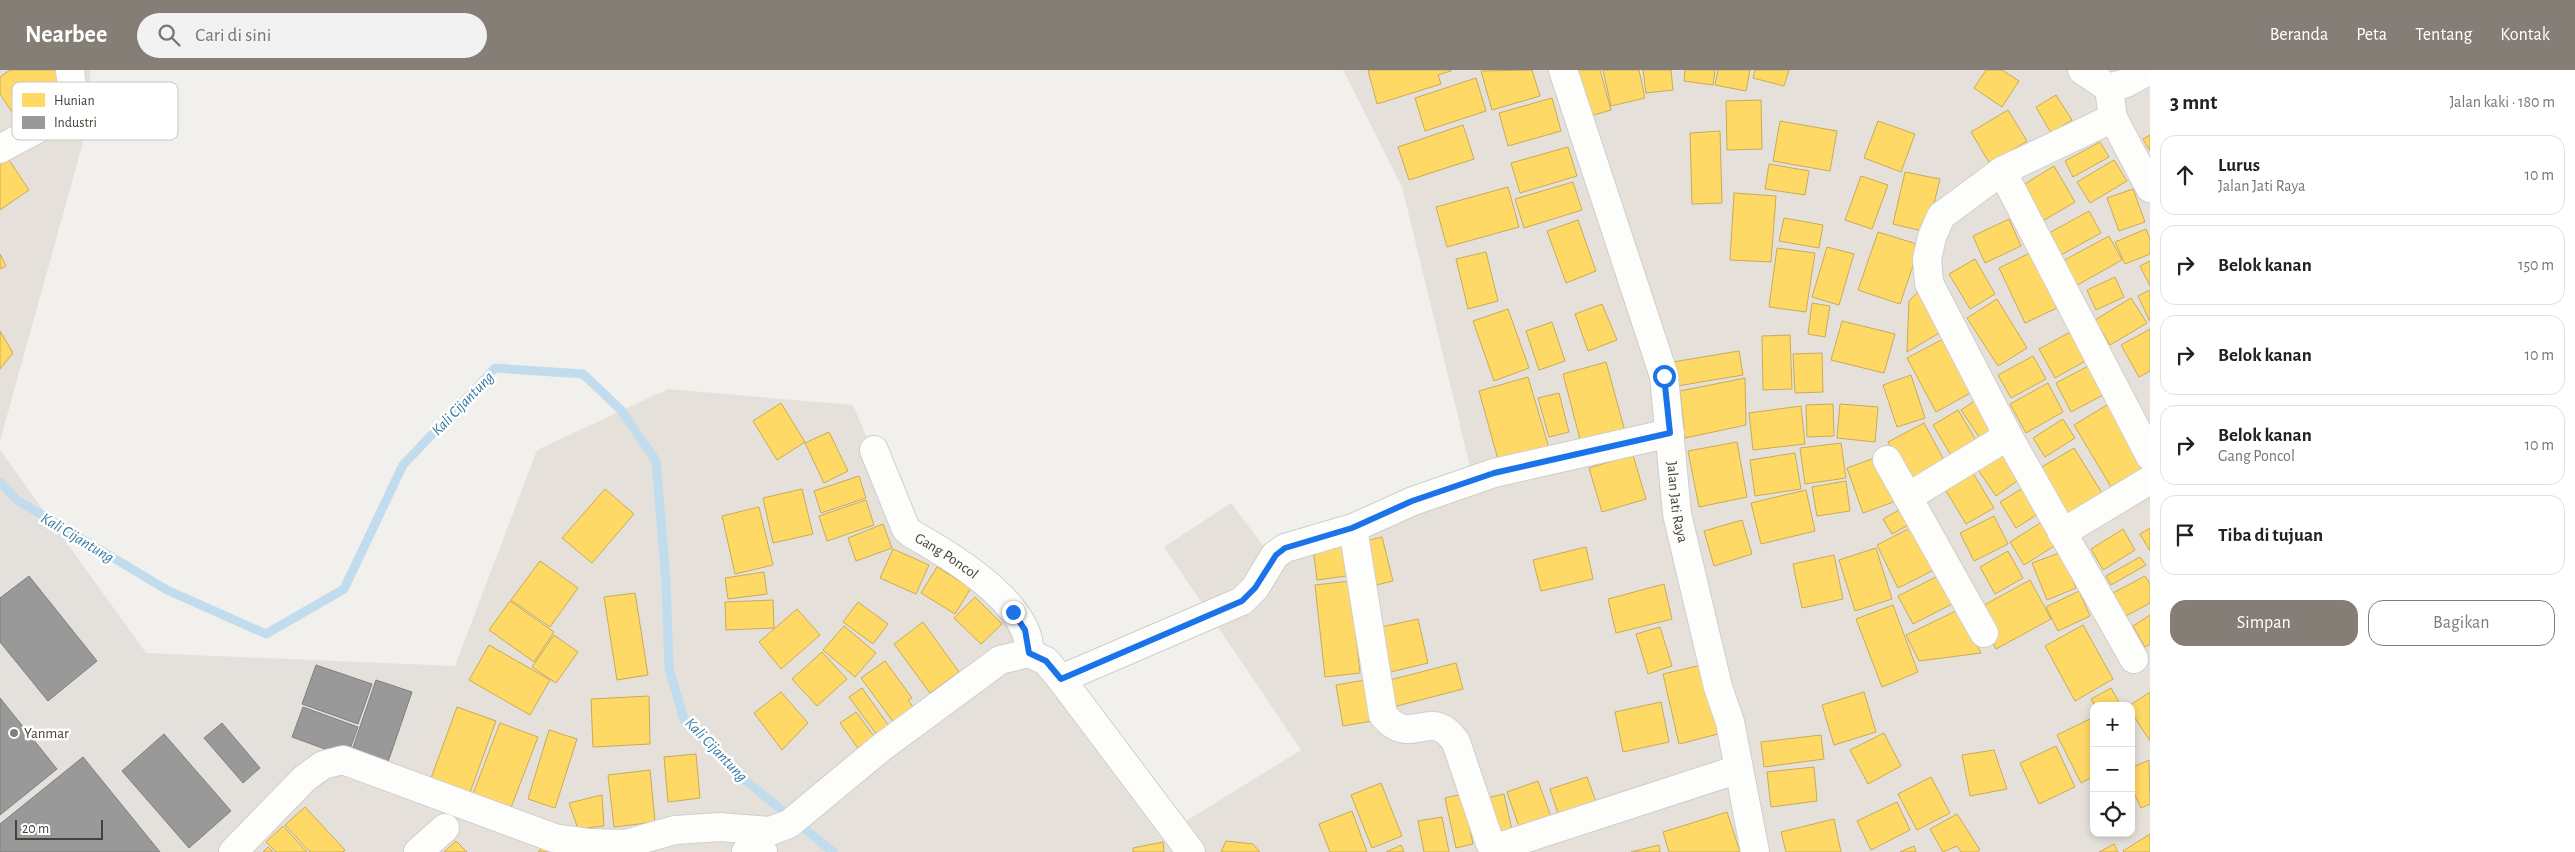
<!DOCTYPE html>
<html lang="id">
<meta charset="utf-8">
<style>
:root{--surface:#fff;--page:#f2f2f2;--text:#222;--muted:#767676;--line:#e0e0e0;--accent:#847e77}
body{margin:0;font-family:"Alegreya Sans",sans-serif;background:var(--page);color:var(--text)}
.controls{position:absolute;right:15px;bottom:15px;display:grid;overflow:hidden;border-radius:10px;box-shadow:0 2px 8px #0003}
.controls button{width:45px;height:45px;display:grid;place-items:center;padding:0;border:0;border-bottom:1px solid var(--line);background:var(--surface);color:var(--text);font:25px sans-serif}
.scale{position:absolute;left:15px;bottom:12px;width:88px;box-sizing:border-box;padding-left:5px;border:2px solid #484138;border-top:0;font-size:14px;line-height:18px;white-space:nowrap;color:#484138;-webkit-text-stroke:4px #fff;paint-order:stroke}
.stop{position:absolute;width:15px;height:15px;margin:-11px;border:4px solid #1a73e8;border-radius:50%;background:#fff}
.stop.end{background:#1a73e8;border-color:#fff;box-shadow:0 1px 5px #0008}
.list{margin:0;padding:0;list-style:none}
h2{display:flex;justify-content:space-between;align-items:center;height:65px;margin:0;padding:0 20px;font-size:21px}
h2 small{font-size:16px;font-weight:400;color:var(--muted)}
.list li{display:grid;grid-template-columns:32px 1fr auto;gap:15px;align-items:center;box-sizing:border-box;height:80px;margin:0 10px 10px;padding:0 10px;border:1px solid var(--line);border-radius:15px}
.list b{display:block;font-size:19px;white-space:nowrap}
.list p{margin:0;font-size:16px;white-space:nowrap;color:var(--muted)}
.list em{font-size:16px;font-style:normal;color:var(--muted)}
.actions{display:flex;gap:10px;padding:15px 20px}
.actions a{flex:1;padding:11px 0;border:1px solid var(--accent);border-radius:15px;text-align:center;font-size:18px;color:var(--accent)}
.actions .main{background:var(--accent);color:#fff}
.icon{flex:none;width:28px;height:28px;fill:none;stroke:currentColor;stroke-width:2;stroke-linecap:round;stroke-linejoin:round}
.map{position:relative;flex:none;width:2150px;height:782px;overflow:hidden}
header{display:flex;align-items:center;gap:30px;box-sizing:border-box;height:70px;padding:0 25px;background:var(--accent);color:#fff}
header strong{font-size:24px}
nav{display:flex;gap:28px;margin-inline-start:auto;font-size:18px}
.search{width:350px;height:45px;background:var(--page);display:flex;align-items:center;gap:12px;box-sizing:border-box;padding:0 18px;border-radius:28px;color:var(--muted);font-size:19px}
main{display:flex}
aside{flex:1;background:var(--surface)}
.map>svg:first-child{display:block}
</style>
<header>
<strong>Nearbee</strong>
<div class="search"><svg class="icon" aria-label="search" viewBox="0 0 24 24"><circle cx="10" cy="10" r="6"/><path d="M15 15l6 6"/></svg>Cari di sini</div>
<nav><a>Beranda</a><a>Peta</a><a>Tentang</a><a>Kontak</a></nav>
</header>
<main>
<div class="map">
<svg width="2150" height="782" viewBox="0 0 2150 782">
<rect width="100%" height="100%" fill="#f2f0ec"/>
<g fill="#e5e1da" fill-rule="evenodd">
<polygon points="0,0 91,0 82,76 0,371"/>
<path d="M1343,0H2150V782H236L317,706L395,702L455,596L537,380L668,319L853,335L908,465L998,529L1165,764L1301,680L1164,477L1231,433L1268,482L1471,400L1402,117ZM2094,636H2131V763H2094Z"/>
</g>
<polygon fill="#e4e0dc" points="0,380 146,583 455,596 395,702 317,706 236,782 0,782"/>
<g fill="#ffd966" stroke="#c8ab58">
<polygon points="10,0 55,0 67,19 18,51 0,24 0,7"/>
<polygon points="1368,0 1451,0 1451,1 1438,5 1441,14 1377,34"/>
<polygon points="1532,0 1540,26 1492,40 1481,1"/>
<polygon points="1575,0 1600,0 1611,40 1587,47"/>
<polygon points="1603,0 1639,0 1645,28 1611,36"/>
<polygon points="1643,0 1671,0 1673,20 1646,23"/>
<polygon points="1685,0 1715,0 1713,15 1684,11"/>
<polygon points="1718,0 1750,0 1746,21 1715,15"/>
<polygon points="1755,0 1789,0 1784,16 1753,8"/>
<polygon points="1986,0 2002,0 2019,11 2002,37 1974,18"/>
<polygon points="1476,8 1486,41 1425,61 1415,28"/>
<polygon points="2056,25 2072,50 2051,63 2036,37"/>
<polygon points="1552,28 1561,61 1508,76 1499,43"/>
<polygon points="1761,30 1762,79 1727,80 1726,31"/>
<polygon points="2008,40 2027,71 1990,94 1971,62"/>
<polygon points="1780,51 1837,61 1830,101 1773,91"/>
<polygon points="1878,51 1915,64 1901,102 1864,88"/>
<polygon points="1463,55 1474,89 1409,110 1398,77"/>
<polygon points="1720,61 1722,133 1692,134 1690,63"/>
<polygon points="2150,65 2150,81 2143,69"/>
<polygon points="2100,72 2109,87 2073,107 2065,91"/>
<polygon points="1568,77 1577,106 1520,123 1511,93"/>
<polygon points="3,81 29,120 0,140 0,83"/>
<polygon points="2114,90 2127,111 2090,133 2077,112"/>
<polygon points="1769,94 1809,101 1805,125 1765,119"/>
<polygon points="2054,96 2075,132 2041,152 2020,117"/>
<polygon points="1905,102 1940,109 1927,162 1893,154"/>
<polygon points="1861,106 1888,115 1872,159 1845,150"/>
<polygon points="1573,112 1582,140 1524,158 1515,129"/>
<polygon points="1508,117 1519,157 1447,177 1436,137"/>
<polygon points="2133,119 2145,152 2119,161 2107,128"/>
<polygon points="1734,123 1776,126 1771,192 1730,190"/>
<polygon points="2089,141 2101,163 2061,185 2049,163"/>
<polygon points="1784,148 1823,155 1819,178 1779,171"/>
<polygon points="2009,149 2021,176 1985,193 1973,166"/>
<polygon points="1578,150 1596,201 1566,213 1547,161"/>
<polygon points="2146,159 2150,169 2150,184 2125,194 2115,172"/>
<polygon points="1878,162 1920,175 1900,234 1858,220"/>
<polygon points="2109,166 2122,190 2072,218 2059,193"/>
<polygon points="1827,177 1854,184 1839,235 1812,227"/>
<polygon points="1777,178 1815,183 1806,242 1769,237"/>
<polygon points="1486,182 1498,231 1468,239 1456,189"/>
<polygon points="2032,182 2059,237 2025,253 1999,198"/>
<polygon points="0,184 6,196 0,199"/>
<polygon points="1975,189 1995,224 1970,239 1949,204"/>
<polygon points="2150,191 2150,216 2140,196"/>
<polygon points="2115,207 2124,227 2096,240 2087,220"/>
<polygon points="2150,220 2150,252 2138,226"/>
<polygon points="1918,222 1941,262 1907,282 1909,231"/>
<polygon points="2131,228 2147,253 2110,275 2095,250"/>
<polygon points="1997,229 2027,278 1998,296 1967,248"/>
<polygon points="1812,233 1830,236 1825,267 1808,264"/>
<polygon points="1602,234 1617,270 1588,281 1575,244"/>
<polygon points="1508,239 1529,298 1494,311 1473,251"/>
<polygon points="1842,251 1895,264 1884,303 1831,290"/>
<polygon points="1552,252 1565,291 1539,300 1526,261"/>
<polygon points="2150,259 2150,301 2139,307 2121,275"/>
<polygon points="2074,260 2089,289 2055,308 2039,279"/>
<polygon points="0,261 13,283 0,299"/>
<polygon points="1790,265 1792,319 1763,320 1762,266"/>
<polygon points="1943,269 1972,322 1936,342 1907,288"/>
<polygon points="1739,281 1743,305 1677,316 1673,292"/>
<polygon points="1822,283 1823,322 1795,323 1793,284"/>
<polygon points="2033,286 2046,309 2011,328 1998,305"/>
<polygon points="1606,292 1626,365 1582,377 1563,304"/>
<polygon points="2090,295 2105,324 2071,342 2056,313"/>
<polygon points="1911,305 1925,348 1897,357 1883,315"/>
<polygon points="1528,307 1549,378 1499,393 1479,321"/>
<polygon points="1745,308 1746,355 1685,368 1680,321"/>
<polygon points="2048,313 2063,342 2026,363 2010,334"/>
<polygon points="1559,323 1569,362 1549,367 1538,328"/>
<polygon points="1976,330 1998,363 1983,373 1961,340"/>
<polygon points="2112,332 2149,394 2111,417 2074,355"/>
<polygon points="781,333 805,372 777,390 753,351"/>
<polygon points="1833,334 1834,366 1807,367 1806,335"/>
<polygon points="1840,334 1878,337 1875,372 1837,368"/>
<polygon points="1801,336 1805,374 1753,380 1749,343"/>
<polygon points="1958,340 1980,377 1955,392 1933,355"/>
<polygon points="2063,349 2075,368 2045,387 2033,368"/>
<polygon points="1924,353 1945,392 1909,411 1888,372"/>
<polygon points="829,362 848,401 824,413 805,373"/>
<polygon points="1737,372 1747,427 1699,437 1688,381"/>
<polygon points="1841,373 1846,408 1805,414 1800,378"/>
<polygon points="2002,375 2024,406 1996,426 1974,394"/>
<polygon points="2074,378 2107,431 2072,452 2040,398"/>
<polygon points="1795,383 1801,419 1755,426 1750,390"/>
<polygon points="1633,385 1646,429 1602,442 1589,398"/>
<polygon points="1880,386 1896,431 1863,443 1847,398"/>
<polygon points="1973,403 1994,438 1966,454 1945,419"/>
<polygon points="859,406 866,428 821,443 814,421"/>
<polygon points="1846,411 1850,441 1817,446 1812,417"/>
<polygon points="2026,416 2041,442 2016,458 2000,432"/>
<polygon points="605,419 634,444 592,493 562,468"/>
<polygon points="802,419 813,464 773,473 763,428"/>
<polygon points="1806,420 1815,461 1761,474 1751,433"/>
<polygon points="866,430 874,455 827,471 819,446"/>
<polygon points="1908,435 1916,451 1892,464 1883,449"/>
<polygon points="759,437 773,495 735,504 722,446"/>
<polygon points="1994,446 2008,474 1974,491 1960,463"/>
<polygon points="1742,450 1752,484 1714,496 1704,461"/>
<polygon points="2045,450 2059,473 2024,495 2010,472"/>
<polygon points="883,454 892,478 856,491 848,468"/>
<polygon points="1918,454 1940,497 1898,518 1877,475"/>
<polygon points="2150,458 2150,481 2140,464"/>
<polygon points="2123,459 2135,480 2103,500 2091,479"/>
<polygon points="1382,467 1393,511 1368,517 1357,473"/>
<polygon points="1342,473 1346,506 1317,510 1313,477"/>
<polygon points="1586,477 1593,509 1541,521 1533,490"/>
<polygon points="1876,478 1892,529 1855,541 1839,490"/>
<polygon points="893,479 929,495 916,524 880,508"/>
<polygon points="2008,481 2023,508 1995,524 1980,497"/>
<polygon points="2062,482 2076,518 2047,530 2032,493"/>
<polygon points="1834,485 1843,529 1802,538 1793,494"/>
<polygon points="2140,487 2146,495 2111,515 2106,506"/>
<polygon points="540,491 578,518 550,557 511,530"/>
<polygon points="937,497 971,518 955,544 921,523"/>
<polygon points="764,502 767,524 728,529 725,508"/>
<polygon points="1942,504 1956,532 1913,554 1898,526"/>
<polygon points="2145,506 2150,514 2150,533 2124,547 2111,524"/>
<polygon points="2030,510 2051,549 1996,579 1975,540"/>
<polygon points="1350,511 1360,603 1325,607 1315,515"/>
<polygon points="1664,514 1672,549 1616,563 1608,529"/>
<polygon points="2079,521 2090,546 2058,561 2046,537"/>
<polygon points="635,523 648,605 617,610 604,527"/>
<polygon points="975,527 1002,554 981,574 954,548"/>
<polygon points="773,530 774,558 726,560 725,532"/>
<polygon points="510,531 554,562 534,592 489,560"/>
<polygon points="858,532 888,554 873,574 843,552"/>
<polygon points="1893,535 1918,602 1882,617 1856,549"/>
<polygon points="797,539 820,565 781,599 759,572"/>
<polygon points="1958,540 1981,583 1919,591 1906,565"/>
<polygon points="2150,545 2150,574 2145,577 2133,556"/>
<polygon points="1418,549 1428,593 1382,604 1372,559"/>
<polygon points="923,552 959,602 930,623 894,574"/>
<polygon points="2083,555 2113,609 2075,631 2045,576"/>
<polygon points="844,556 876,583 855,607 823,580"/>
<polygon points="1660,557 1672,596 1648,604 1636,564"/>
<polygon points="554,565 578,582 556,613 532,597"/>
<polygon points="489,575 550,610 530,645 469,610"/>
<polygon points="822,582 847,609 817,636 792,609"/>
<polygon points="885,591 912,628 908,630 920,647 900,661 861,608"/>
<polygon points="1456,593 1463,619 1393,637 1386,611"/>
<polygon points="1706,594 1722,663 1679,674 1663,604"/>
<polygon points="1371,609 1378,650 1343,656 1336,615"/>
<polygon points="862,618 894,663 882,672 849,627"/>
<polygon points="2111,618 2121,636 2095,636 2091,629"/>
<polygon points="781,622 808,653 782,680 754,643"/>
<polygon points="1864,622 1876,662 1834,675 1822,635"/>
<polygon points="2150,622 2150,671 2131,642 2131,636 2129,636"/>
<polygon points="649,626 650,674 593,677 591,629"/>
<polygon points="1661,632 1669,672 1623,682 1615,642"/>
<polygon points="457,637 496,651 469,725 430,711"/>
<polygon points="856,642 876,669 860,681 840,653"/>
<polygon points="2094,647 2094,706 2081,713 2057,665"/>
<polygon points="500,653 538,667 509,743 471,729"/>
<polygon points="549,660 577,669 555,738 528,729"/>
<polygon points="1884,663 1901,696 1868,714 1850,680"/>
<polygon points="1821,665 1824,689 1764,697 1761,672"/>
<polygon points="2056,676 2075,717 2039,734 2020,693"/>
<polygon points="1994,680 2007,719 1970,726 1962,685"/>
<polygon points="696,684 700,728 668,732 664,687"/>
<polygon points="2149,690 2150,734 2141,738 2131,717 2131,698"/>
<polygon points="1814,697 1817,731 1771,737 1767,702"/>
<polygon points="650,700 655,752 614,757 608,705"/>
<polygon points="1587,707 1599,740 1561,753 1550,719"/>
<polygon points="1931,707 1950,743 1917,760 1898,724"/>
<polygon points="1538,711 1554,755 1522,766 1507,722"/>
<polygon points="1381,713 1402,766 1372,778 1351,725"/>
<polygon points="1463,724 1473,774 1456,778 1445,728"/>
<polygon points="1504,724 1514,769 1494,772 1478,730"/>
<polygon points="602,725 604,756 578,759 569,733"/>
<polygon points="1897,732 1910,760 1871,780 1857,751"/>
<polygon points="305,737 345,780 343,782 310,782 285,755"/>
<polygon points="1352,741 1367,782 1330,782 1319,754"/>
<polygon points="1727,742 1740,782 1669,782 1663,762"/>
<polygon points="1957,744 1980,780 1977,782 1961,782 1957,776 1943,782 1930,759"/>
<polygon points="1442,747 1449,782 1424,782 1418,751"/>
<polygon points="1834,749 1841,782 1786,782 1781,762"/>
<polygon points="283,756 307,782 276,782 266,772"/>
<polygon points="2150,764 2150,782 2124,782 2123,781"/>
<polygon points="456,771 467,782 444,782"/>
<polygon points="1226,771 1253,774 1260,782 1221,782"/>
<polygon points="1163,772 1164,782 1133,782 1133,778"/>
<polygon points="2114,774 2118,782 2099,782"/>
<polygon points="1401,775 1404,782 1386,782"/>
<polygon points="1659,775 1660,782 1631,782"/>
<polygon points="544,776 549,782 538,782"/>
<polygon points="1914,776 1916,782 1900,782"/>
<polygon points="268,777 273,782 263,782"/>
</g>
<g fill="#999" stroke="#817f7c">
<polygon points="29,506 97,591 48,631 0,572 0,528"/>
<polygon points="316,595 372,614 358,654 302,634"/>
<polygon points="376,610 412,622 387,695 351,683"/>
<polygon points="0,628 57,699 0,745"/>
<polygon points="303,637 358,657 347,687 292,667"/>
<polygon points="222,653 260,698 243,713 204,668"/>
<polygon points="164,664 231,741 189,778 122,701"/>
<polygon points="83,687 160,782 0,782 0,754"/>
</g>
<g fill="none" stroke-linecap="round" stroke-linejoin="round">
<polyline stroke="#c0dced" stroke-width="9" points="0,412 17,430 167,520 266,564 344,519 403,395 495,298 583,304 621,340 656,391 666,511 669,598 684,650 745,710 833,782"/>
<defs>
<g id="minor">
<path id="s1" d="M1563,0L1664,306L1677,444L1718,617L1730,652L1755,782"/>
<polyline points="2082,0 2109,18 2126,13 2150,0"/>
<polyline points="2109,18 2113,48 2150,118"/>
<polyline points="2113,48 2002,101 1941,146 1932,167 1927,189 1929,213 2008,366 2134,589"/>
<path d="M0,79C17,69 64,48 70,31C74,21 71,10 70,0"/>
<polyline points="2002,101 2150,386"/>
<path id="s2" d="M874,380L906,459L912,464C948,484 1033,534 1029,583"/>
<polyline points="1887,390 1984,563"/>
<polyline points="1908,427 2008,366"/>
<path d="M1353,458L1383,645C1412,680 1430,634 1456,672L1490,773L1502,776L1739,699"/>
<polyline points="2062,463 2150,410"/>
<polyline points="1061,609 1242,531 1255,518 1275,485 1285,478 1353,458 1413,431 1494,403 1670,363"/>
<polyline points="233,782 305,708 323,695 343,690 554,768 590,773 625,774 675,760 720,757 770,761 789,754 882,677 1000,590 1029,583 1046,591 1061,609 1191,782"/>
<polyline points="418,782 445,758"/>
<polyline points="746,782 763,782"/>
</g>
</defs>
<use href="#minor" stroke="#d0ceca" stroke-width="30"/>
<use href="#minor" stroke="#fdfdfc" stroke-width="28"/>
</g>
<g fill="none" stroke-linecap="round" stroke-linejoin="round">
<polyline stroke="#1a73e8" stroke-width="6" points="1013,542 1025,560 1029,583 1046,591 1061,609 1242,531 1255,518 1276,485 1285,478 1352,458 1412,431 1494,403 1670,363 1664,306"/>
</g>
<circle fill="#847e77" stroke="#fff" stroke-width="2" cx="14" cy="663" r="5"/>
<g text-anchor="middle" stroke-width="5" stroke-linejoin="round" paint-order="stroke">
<g font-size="15" fill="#484138" stroke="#fff">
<text dy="5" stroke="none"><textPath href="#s1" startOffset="449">Jalan Jati Raya</textPath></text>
<text dy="5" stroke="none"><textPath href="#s2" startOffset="134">Gang Poncol</textPath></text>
</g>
<g font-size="15" fill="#484138" stroke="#fff" text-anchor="start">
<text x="24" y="668">Yanmar</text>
</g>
<g font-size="16" font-style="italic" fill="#357aa6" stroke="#fff">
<text transform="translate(462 333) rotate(-46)" y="6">Kali Cijantung</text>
<text transform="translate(78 467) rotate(31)" y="6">Kali Cijantung</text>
<text transform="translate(717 679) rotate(46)" y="6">Kali Cijantung</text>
</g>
</g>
<rect x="12" y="12" width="166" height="58" rx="8" fill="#fff" stroke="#c8c6c3" stroke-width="1"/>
<rect x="22" y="23" width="23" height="14" fill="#ffd966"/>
<rect x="22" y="46" width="23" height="13" fill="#999"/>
<g font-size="14" fill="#484138">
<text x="54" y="35">Hunian</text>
<text x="54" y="57">Industri</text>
</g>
</svg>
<div class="controls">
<button>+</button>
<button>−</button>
<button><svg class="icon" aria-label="locate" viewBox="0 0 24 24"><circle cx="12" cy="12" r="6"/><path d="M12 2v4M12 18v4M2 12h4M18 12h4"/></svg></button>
</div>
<div class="scale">20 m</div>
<div class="stop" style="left:1664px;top:306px"></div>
<div class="stop end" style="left:1013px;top:542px"></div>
</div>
<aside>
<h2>3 mnt<small>Jalan kaki · 180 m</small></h2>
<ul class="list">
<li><svg class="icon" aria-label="ahead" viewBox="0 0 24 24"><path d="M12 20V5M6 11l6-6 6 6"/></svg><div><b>Lurus</b><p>Jalan Jati Raya</p></div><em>10 m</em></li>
<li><svg class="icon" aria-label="right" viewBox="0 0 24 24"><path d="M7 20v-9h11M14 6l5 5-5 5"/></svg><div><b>Belok kanan</b></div><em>150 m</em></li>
<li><svg class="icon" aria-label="right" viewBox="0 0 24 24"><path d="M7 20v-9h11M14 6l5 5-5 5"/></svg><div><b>Belok kanan</b></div><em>10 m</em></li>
<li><svg class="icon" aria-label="right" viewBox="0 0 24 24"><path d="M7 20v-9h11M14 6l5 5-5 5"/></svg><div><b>Belok kanan</b><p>Gang Poncol</p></div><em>10 m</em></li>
<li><svg class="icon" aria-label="arrive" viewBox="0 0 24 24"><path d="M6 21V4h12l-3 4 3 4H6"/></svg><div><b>Tiba di tujuan</b></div></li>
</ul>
<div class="actions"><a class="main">Simpan</a><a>Bagikan</a></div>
</aside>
</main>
